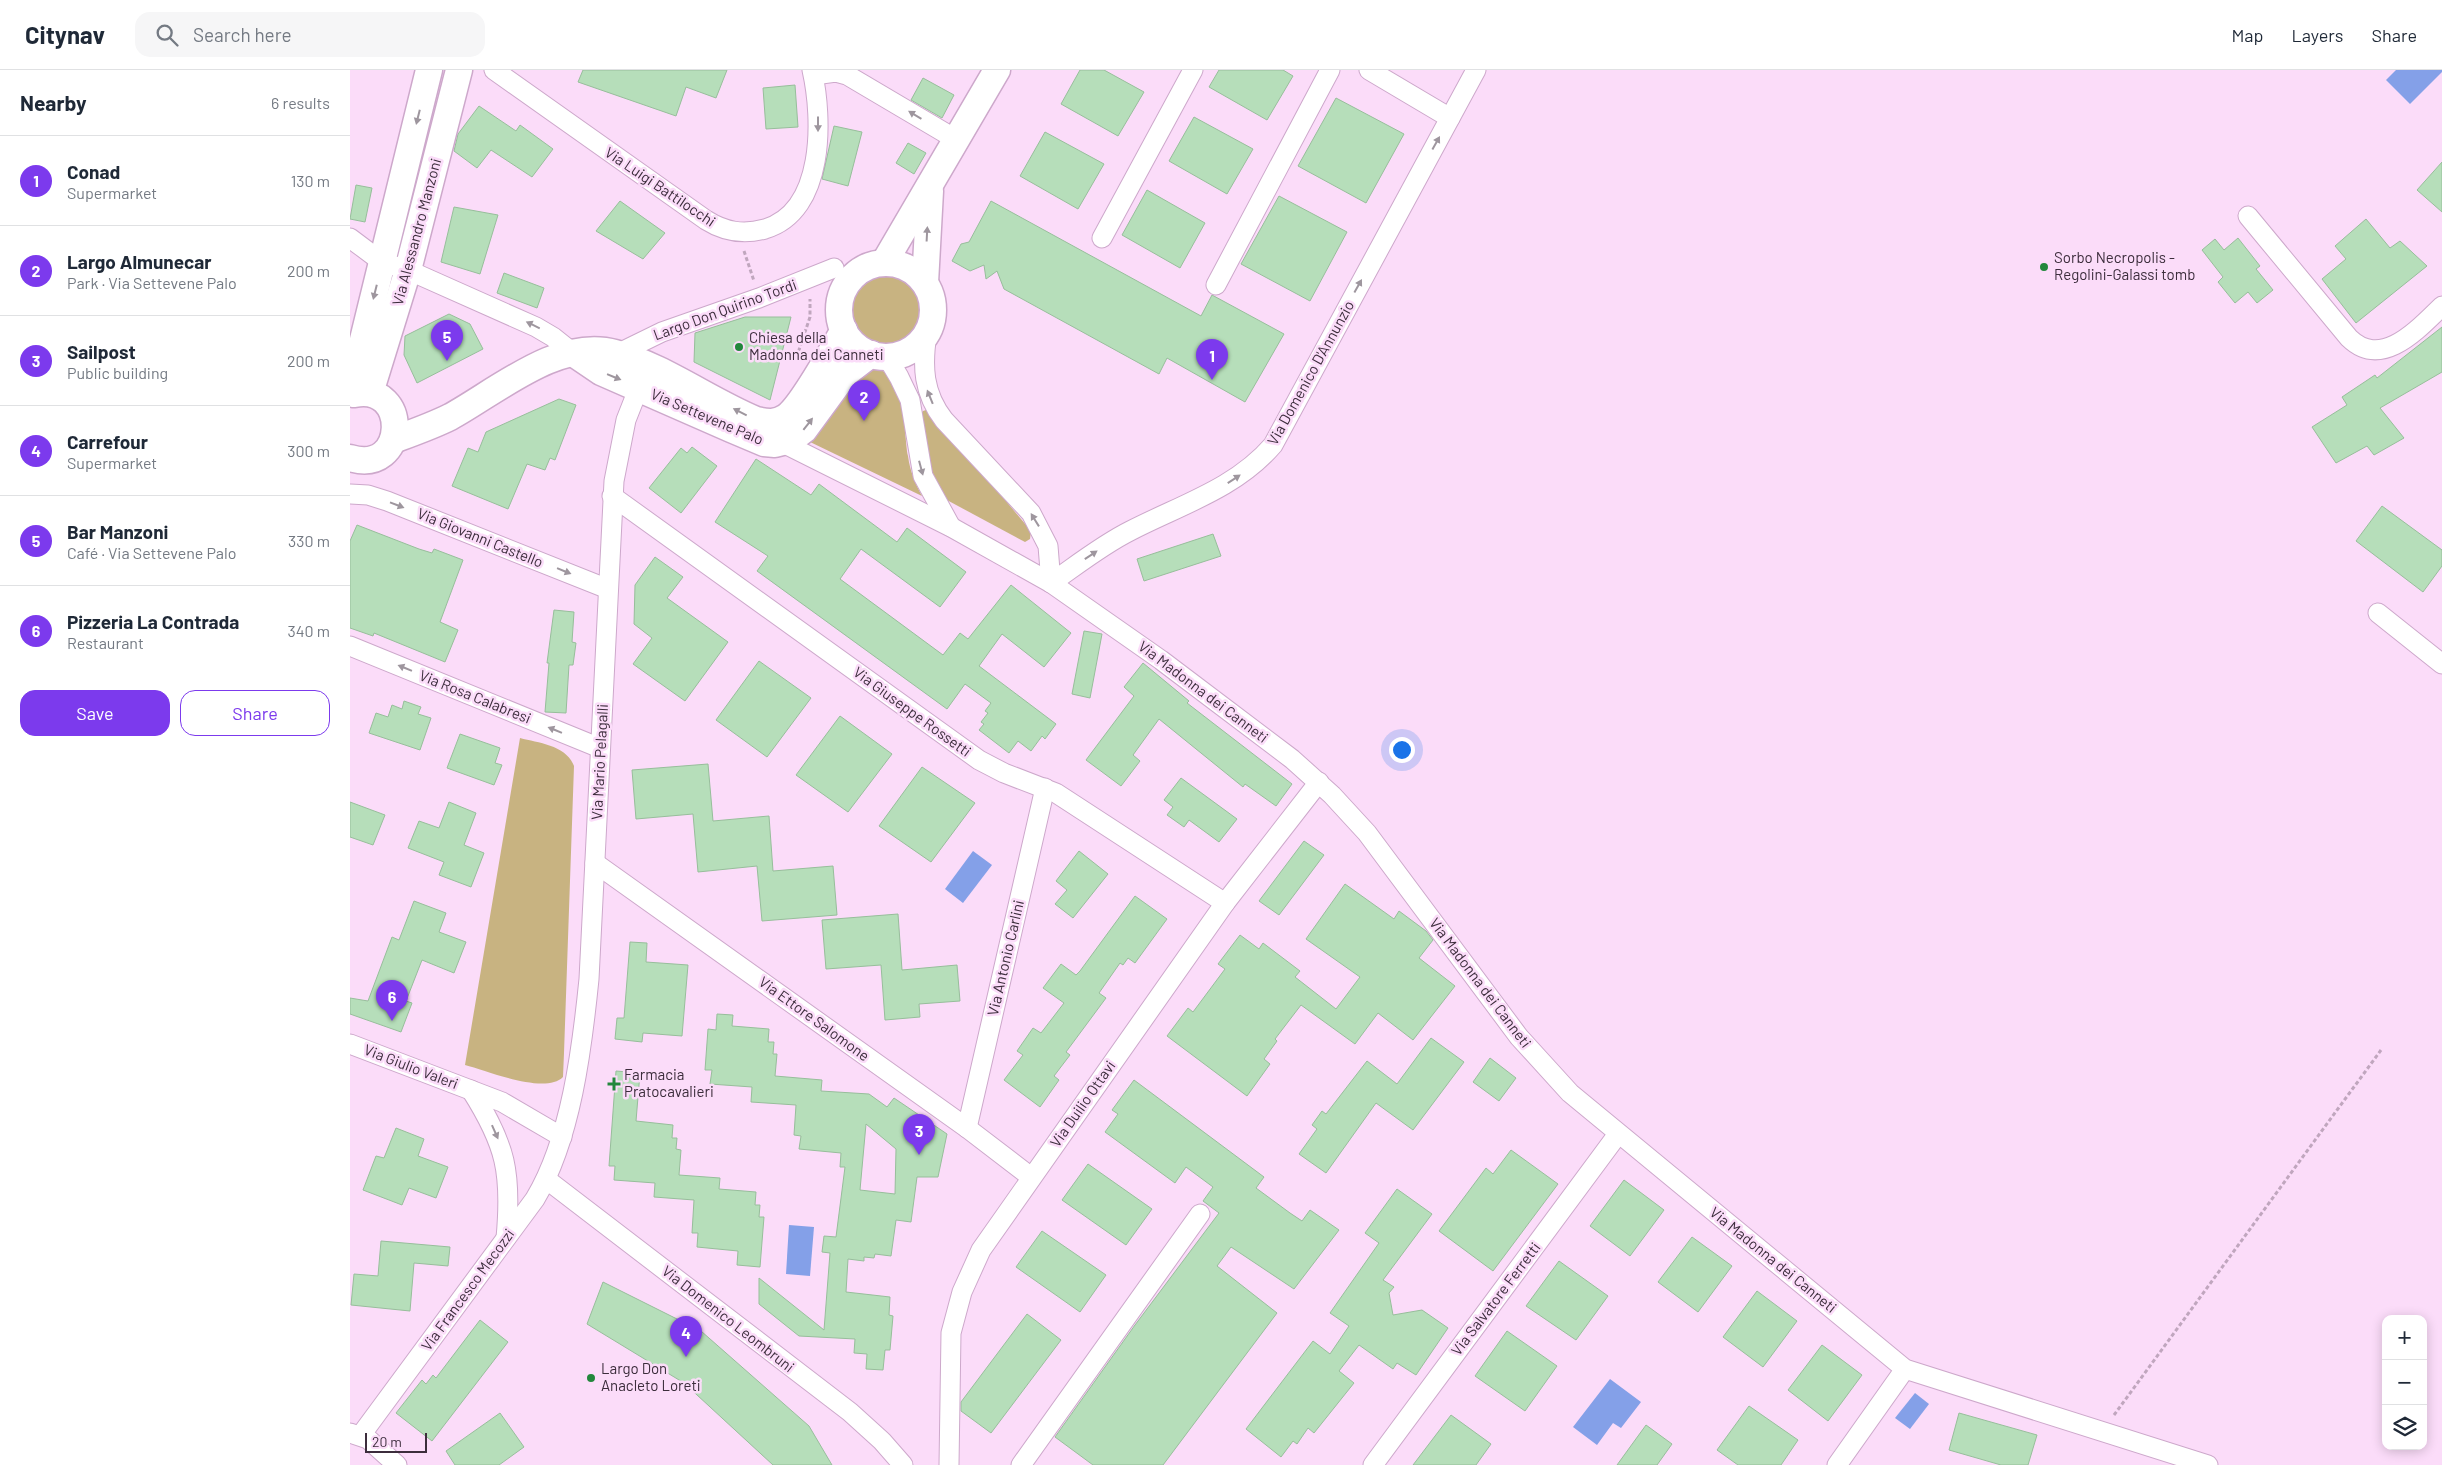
<!DOCTYPE html>
<meta charset="utf-8">
<style>
:root{--surface:#fff;--page:#f6f6f7;--text:#1f2937;--muted:#747a83;--line:#e0e1e3;--accent:#7c3aed}
body{margin:0;font-family:Barlow,sans-serif;background:var(--page);color:var(--text)}
.controls{position:absolute;right:15px;bottom:15px;display:grid;overflow:hidden;border-radius:10px;box-shadow:0 2px 12px #0003}
.controls button{width:45px;height:45px;display:grid;place-items:center;padding:0;border:0;border-bottom:1px solid var(--line);background:var(--surface);color:var(--text);font:25px sans-serif}
.scale{position:absolute;left:15px;bottom:12px;width:62px;box-sizing:border-box;padding-left:5px;border:2px solid #3c2d3c;border-top:0;font-size:14px;line-height:18px;white-space:nowrap;color:#3c2d3c;-webkit-text-stroke:4px #fbdcf9;paint-order:stroke}
.you{position:absolute;left:1051px;top:679px;width:18px;height:18px;margin:-12px;border:4px solid #fff;border-radius:50%;background:#1a73e8;box-shadow:0 0 0 8px #1a73e833}
.badge{display:grid;place-items:center;width:32px;height:32px;border-radius:50%;background:var(--accent);color:#fff;font-size:16px;font-weight:700}
.pin{position:absolute;translate:-50% -41px;filter:drop-shadow(0 1px 2px #0008)}
.pin::after{content:'';position:absolute;top:26px;width:18px;height:15px;background:inherit;clip-path:polygon(0 0,100% 0,50% 100%)}
.list{margin:0;padding:0;list-style:none}
h2{display:flex;justify-content:space-between;align-items:center;height:65px;margin:0;padding:0 20px;font-size:21px}
h2 small{font-size:16px;font-weight:400;color:var(--muted)}
.list li{display:grid;grid-template-columns:32px 1fr auto;gap:15px;align-items:center;box-sizing:border-box;height:90px;padding:0 20px;border-top:1px solid var(--line)}
.list b{display:block;font-size:19px;white-space:nowrap}
.list p{margin:0;font-size:16px;white-space:nowrap;color:var(--muted)}
.list em{font-size:16px;font-style:normal;color:var(--muted)}
.actions{display:flex;gap:10px;padding:15px 20px}
.actions a{flex:1;padding:11px 0;border:1px solid var(--accent);border-radius:15px;text-align:center;font-size:18px;color:var(--accent)}
.actions .main{background:var(--accent);color:#fff}
.icon{flex:none;width:28px;height:28px;fill:none;stroke:currentColor;stroke-width:2;stroke-linecap:round;stroke-linejoin:round}
.map{position:relative;flex:none;width:2092px;height:1395px;overflow:hidden}
header{display:flex;align-items:center;gap:30px;box-sizing:border-box;height:70px;padding:0 25px;background:var(--surface);border-bottom:1px solid var(--line)}
header strong{font-size:24px}
nav{display:flex;gap:28px;margin-inline-start:auto;font-size:18px}
.search{width:350px;height:45px;background:var(--page);display:flex;align-items:center;gap:12px;box-sizing:border-box;padding:0 18px;border-radius:15px;color:var(--muted);font-size:19px}
main{display:flex}
aside{flex:1;background:var(--surface)}
.map>svg:first-child{display:block}
</style>
<header>
<strong>Citynav</strong>
<div class="search"><svg class="icon" aria-label="search" viewBox="0 0 24 24"><circle cx="10" cy="10" r="6"/><path d="M15 15l6 6"/></svg>Search here</div>
<nav><a>Map</a><a>Layers</a><a>Share</a></nav>
</header>
<main>
<aside>
<h2>Nearby<small>6 results</small></h2>
<ul class="list">
<li><span class="badge">1</span><div><b>Conad</b><p>Supermarket</p></div><em>130 m</em></li>
<li><span class="badge">2</span><div><b>Largo Almunecar</b><p>Park · Via Settevene Palo</p></div><em>200 m</em></li>
<li><span class="badge">3</span><div><b>Sailpost</b><p>Public building</p></div><em>200 m</em></li>
<li><span class="badge">4</span><div><b>Carrefour</b><p>Supermarket</p></div><em>300 m</em></li>
<li><span class="badge">5</span><div><b>Bar Manzoni</b><p>Café · Via Settevene Palo</p></div><em>330 m</em></li>
<li><span class="badge">6</span><div><b>Pizzeria La Contrada</b><p>Restaurant</p></div><em>340 m</em></li>
</ul>
<div class="actions"><a class="main">Save</a><a>Share</a></div>
</aside>
<div class="map">
<svg width="2092" height="1395" viewBox="0 0 2092 1395">
<rect width="100%" height="100%" fill="#fbdcf9"/>
<g fill="#c8b381">
<circle cx="535" cy="239" r="35"/>
<path d="M518,297C558,298 553,359 558,386C560,401 565,413 572,426L458,371L505,307Z"/>
<polygon points="579,339 681,461 680,469 675,472 595,429 584,413 569,346 573,341"/>
<path d="M170,668C189,673 216,675 224,696L214,983L213,1007C195,1025 138,1001 115,995Z"/>
</g>
<g fill="#84a0e8">
<polygon points="2046,0 2092,0 2092,2 2060,34 2036,10"/>
<polygon points="623,781 642,795 613,833 595,819"/>
<polygon points="439,1155 464,1157 460,1206 436,1204"/>
<polygon points="1260,1309 1291,1332 1271,1358 1263,1353 1247,1375 1223,1357"/>
<polygon points="1565,1323 1579,1334 1560,1359 1545,1348"/>
</g>
<g fill="#b6deba" stroke="#97be9b" fill-rule="evenodd">
<polygon points="233,0 377,0 366,28 336,17 326,46 228,12"/>
<polygon points="730,0 754,0 794,22 768,66 711,34"/>
<polygon points="869,0 933,0 943,6 917,50 859,17"/>
<polygon points="573,8 604,25 592,48 561,30"/>
<polygon points="445,15 448,57 416,59 413,18"/>
<polygon points="986,28 1054,64 1016,133 948,96"/>
<polygon points="129,36 166,61 170,55 203,79 182,107 141,80 127,98 104,81 108,64"/>
<polygon points="844,47 903,79 877,124 819,91"/>
<polygon points="484,56 512,62 498,116 472,109"/>
<polygon points="695,62 754,94 728,139 670,106"/>
<polygon points="558,73 576,83 564,104 546,93"/>
<polygon points="2092,92 2092,142 2067,120"/>
<polygon points="6,115 22,118 15,152 0,149"/>
<polygon points="797,120 855,153 830,198 772,165"/>
<polygon points="929,126 997,162 960,231 891,194"/>
<polygon points="270,131 315,163 293,189 246,161"/>
<polygon points="641,131 851,246 862,225 934,264 895,332 817,288 809,304 654,219 647,201 636,209 634,195 620,201 602,191 611,174 619,172"/>
<polygon points="104,137 148,145 130,204 91,192"/>
<polygon points="2016,149 2040,178 2050,171 2077,196 2006,253 1972,209 1996,189 1985,176"/>
<polygon points="1888,168 1910,196 1906,199 1923,220 1907,233 1898,222 1885,233 1868,212 1873,207 1852,180 1865,169 1874,180"/>
<polygon points="154,203 194,218 187,238 147,223"/>
<polygon points="99,244 120,254 133,279 67,313 54,285 55,266"/>
<polygon points="395,247 441,247 420,330 344,292 345,263"/>
<polygon points="2092,257 2092,302 2030,338 2054,368 2024,385 2017,376 1986,393 1962,357 1997,335 1992,327 2025,305 2027,308"/>
<polygon points="209,329 226,335 205,390 200,388 195,400 177,394 158,439 102,416 118,378 128,382 136,362"/>
<polygon points="342,377 367,396 331,443 299,418 331,378 337,383"/>
<polygon points="406,389 461,425 469,414 547,472 557,458 616,502 590,537 511,479 490,509 593,585 610,563 618,569 661,515 721,563 694,597 652,564 629,596 706,654 695,669 692,666 681,681 668,671 659,683 629,660 634,654 631,652 638,643 635,641 641,633 615,614 597,639 407,501 418,486 365,452"/>
<polygon points="2032,436 2092,480 2092,496 2073,522 2006,471"/>
<polygon points="7,455 69,479 82,483 84,479 113,490 90,552 108,560 95,592 24,563 23,566 0,558 0,471"/>
<polygon points="863,464 871,486 794,511 787,489"/>
<polygon points="305,487 333,507 317,528 378,572 335,631 283,594 302,568 284,554 285,515"/>
<polygon points="204,540 224,542 222,572 226,573 223,595 219,595 216,643 195,642 199,593 197,593"/>
<polygon points="734,561 752,564 740,628 722,624"/>
<polygon points="409,591 461,628 417,687 366,650"/>
<polygon points="793,593 839,631 837,633 942,714 926,736 895,714 893,717 809,649 783,685 790,691 771,716 736,690 784,626 774,617"/>
<polygon points="54,631 71,637 68,644 81,648 70,680 19,663 26,643 38,647 42,635 52,639"/>
<polygon points="490,646 542,684 498,742 446,705"/>
<polygon points="110,664 150,678 145,693 152,695 144,715 97,698"/>
<polygon points="358,694 363,751 419,746 423,801 483,796 487,845 412,851 407,796 348,802 343,744 286,749 282,700"/>
<polygon points="572,697 625,733 581,792 529,756"/>
<polygon points="831,708 887,749 869,772 839,750 834,757 817,745 823,737 814,730"/>
<polygon points="0,732 35,745 23,775 0,767"/>
<polygon points="99,732 126,743 114,775 134,783 121,817 89,805 94,792 58,778 69,751 89,758"/>
<polygon points="954,771 974,785 929,845 909,831"/>
<polygon points="729,781 758,804 723,848 705,834 717,820 706,811"/>
<polygon points="995,814 1044,849 1049,841 1076,861 1083,870 1069,888 1105,916 1063,970 1028,943 1005,974 951,935 925,969 927,971 914,989 920,994 897,1026 817,966 838,938 843,942 875,899 868,894 890,865 909,879 913,873 950,901 945,907 986,939 1010,907 956,869"/>
<polygon points="785,826 817,849 785,893 778,888 773,895 770,893 749,923 756,928 716,982 720,985 704,1006 709,1010 690,1037 654,1010 673,985 667,981 683,958 691,963 714,933 693,918 711,894 726,905 730,901"/>
<polygon points="64,831 96,843 89,862 116,872 104,903 72,890 56,931 62,933 51,962 0,944 0,928 18,931 42,867 49,870"/>
<polygon points="548,844 552,900 607,895 610,931 569,934 570,947 535,950 531,895 476,899 472,850"/>
<polygon points="280,872 297,873 296,892 338,895 332,966 293,963 292,972 265,969 267,948 274,948"/>
<path d="M367,944L383,945L382,956L419,959L418,972H424L423,984H427L425,1006L472,1010L471,1021L519,1024L537,1037L544,1028L597,1064L588,1107H567L561,1152L546,1150L541,1186L525,1184L524,1188L514,1187V1191L498,1189L496,1222L540,1227L539,1245L543,1246L540,1280H535L533,1300L516,1299L517,1284L504,1283L505,1269L449,1266L409,1234V1208L474,1260L480,1183L472,1182L474,1166L486,1167L495,1097H490L491,1083L449,1079L451,1066L444,1065L446,1035L401,1032L402,1017L360,1014L362,1000H355L358,959L366,960ZM516,1054L546,1079L545,1124L510,1120Z"/>
<polygon points="1081,968 1114,992 1063,1060 1026,1033 976,1103 949,1084 967,1059 962,1055 972,1041 976,1044 1017,991 1047,1014"/>
<polygon points="1140,988 1166,1008 1149,1031 1123,1012"/>
<polygon points="266,1001 290,1003 286,1051 323,1055 322,1068 327,1068 326,1079 331,1080 329,1105 370,1108 369,1119 406,1122 405,1135 410,1135 409,1147 414,1147 410,1197 387,1195 388,1181 347,1177 348,1163 342,1163 344,1130 304,1127 305,1113 264,1110 265,1096 259,1096"/>
<polygon points="784,1010 914,1107 906,1118 940,1143 952,1151 960,1140 989,1160 944,1219 881,1177 867,1196 927,1243 813,1395 743,1395 705,1367 785,1255 869,1143 853,1131 863,1117 836,1097 825,1113 755,1062 768,1044 762,1040"/>
<polygon points="46,1058 74,1069 68,1086 98,1097 86,1128 59,1118 52,1135 13,1120 26,1086 34,1088"/>
<polygon points="1161,1080 1208,1114 1143,1201 1089,1161 1136,1098 1143,1104"/>
<polygon points="738,1094 802,1139 776,1175 712,1130"/>
<polygon points="1274,1110 1314,1140 1280,1186 1240,1156"/>
<polygon points="1047,1119 1082,1144 1033,1210 1044,1217 1039,1223 1043,1245 1072,1240 1098,1258 1066,1305 1047,1293 1043,1299 1009,1275 989,1301 1004,1313 964,1363 958,1358 947,1374 943,1371 931,1387 896,1359 963,1271 980,1284 999,1256 980,1243 1029,1173 1015,1163"/>
<polygon points="692,1161 756,1205 730,1242 666,1197"/>
<polygon points="1342,1167 1382,1196 1348,1242 1308,1212"/>
<polygon points="31,1171 100,1177 98,1196 64,1193 60,1241 1,1235 4,1204 28,1206"/>
<polygon points="1209,1191 1258,1226 1226,1270 1176,1236"/>
<polygon points="253,1212 351,1261 459,1356 482,1395 423,1395 334,1313 237,1254"/>
<polygon points="1407,1221 1447,1251 1413,1297 1373,1267"/>
<polygon points="677,1244 711,1270 641,1363 611,1341 611,1332"/>
<polygon points="130,1250 158,1272 82,1371 46,1343 72,1310 76,1314 83,1305 86,1308"/>
<polygon points="1157,1261 1207,1296 1175,1341 1125,1306"/>
<polygon points="1472,1275 1512,1305 1478,1351 1438,1320"/>
<polygon points="1399,1336 1448,1370 1431,1395 1388,1395 1367,1380"/>
<polygon points="150,1343 174,1377 149,1395 105,1395 96,1381"/>
<polygon points="1609,1343 1687,1365 1678,1395 1651,1395 1599,1380"/>
<polygon points="1101,1345 1141,1374 1126,1395 1063,1395"/>
<polygon points="1296,1355 1322,1374 1307,1395 1267,1395"/>
</g>
<g fill="none" stroke-linecap="round" stroke-linejoin="round">
<defs>
<g id="street">
<path d="M144,0L356,150C375,162 393,165 415,159C475,141 473,49 462,0"/>
<polyline points="1019,0 1100,48"/>
<polyline points="464,5 486,2 497,5 607,70"/>
<path d="M1898,146L1999,268C2032,300 2068,259 2092,236"/>
<polyline points="0,168 32,192 58,200 186,257 203,267 223,283"/>
<polyline points="752,168 843,0"/>
<polyline points="866,215 980,0"/>
<path d="M577,264C572,296 573,323 594,350L681,443L698,476L701,513"/>
<polyline points="267,284 312,262 409,228 484,198"/>
<polyline points="537,287 549,307 560,330 573,406 601,457"/>
<polyline points="433,373 601,457 701,513 811,590 942,689 982,725 1017,763 1169,967 1220,1023 1555,1299 1858,1395"/>
<polyline points="0,424 18,425 37,431 258,519"/>
<polyline points="262,426 629,690 654,703 706,723 875,833"/>
<path d="M701,513C727,495 752,475 780,461C830,435 885,419 923,375L1126,0"/>
<polyline points="2028,543 2092,594"/>
<polyline points="0,576 250,678"/>
<polyline points="245,793 617,1058 681,1107"/>
<polyline points="0,974 152,1032 212,1067"/>
<path d="M121,1020C156,1075 162,1103 156,1168"/>
<polyline points="617,1058 695,718"/>
<polyline points="196,1109 500,1342 532,1371 553,1395"/>
<polyline points="0,1363 18,1369 47,1395"/>
<path d="M11,1365L185,1129C221,1069 232,979 239,909L264,411L276,350L289,317"/>
<polyline points="599,1395 601,1263 612,1222 631,1180 875,833 969,712"/>
<polyline points="671,1395 850,1144"/>
<polyline points="1023,1395 1268,1064"/>
<polyline points="1487,1395 1555,1299"/>
</g>
<g id="secondary">
<polyline points="534,193 647,0"/>
<circle cx="536" cy="240" r="47"/>
<polyline points="575,213 580,121"/>
<polyline points="223,283 251,302 381,359 414,373 425,374 441,370 454,360 495,304 521,284"/>
<polyline points="0,323 79,0"/>
<polyline points="20,323 58,200 109,0"/>
<path d="M43,370C62,363 82,356 100,347C146,322 209,267 265,283C315,297 358,330 406,350C416,352 426,354 436,347C452,336 482,280 494,260"/>
<path d="M0,388C58,406 60,312 4,324"/>
</g>
</defs>
<use href="#street" stroke="#cda8cb" stroke-width="21"/>
<use href="#secondary" stroke="#cda8cb" stroke-width="29"/>
<g stroke="#c0a6be" stroke-width="3" stroke-dasharray="4 2.5" stroke-linecap="butt">
<polyline points="394,181 404,211"/>
<polyline points="451,287 448,283 460,247 460,229"/>
<polyline points="1764,1345 2031,980"/>
</g>
<use href="#street" stroke="#fff" stroke-width="19"/>
<use href="#secondary" stroke="#fff" stroke-width="26"/>
</g>
<defs><path id="oneway-solid" d="M-6-.8H1V-3.2L6.5 0L1 3.2V.8H-6Z" transform="scale(1.25)"/></defs>
<g fill="#9e969e">
<use href="#oneway-solid" transform="translate(565 45) rotate(-149)"/>
<use href="#oneway-solid" transform="translate(68 47) rotate(104)"/>
<use href="#oneway-solid" transform="translate(468 54) rotate(90)"/>
<use href="#oneway-solid" transform="translate(1086 73) rotate(-61)"/>
<use href="#oneway-solid" transform="translate(577 164) rotate(-87)"/>
<use href="#oneway-solid" transform="translate(1008 216) rotate(-61)"/>
<use href="#oneway-solid" transform="translate(25 222) rotate(104)"/>
<use href="#oneway-solid" transform="translate(183 255) rotate(-154)"/>
<use href="#oneway-solid" transform="translate(264 307) rotate(22)"/>
<use href="#oneway-solid" transform="translate(580 327) rotate(-112)"/>
<use href="#oneway-solid" transform="translate(390 342) rotate(-153)"/>
<use href="#oneway-solid" transform="translate(458 354) rotate(-52)"/>
<use href="#oneway-solid" transform="translate(571 398) rotate(75)"/>
<use href="#oneway-solid" transform="translate(884 409) rotate(-33)"/>
<use href="#oneway-solid" transform="translate(47 435) rotate(21)"/>
<use href="#oneway-solid" transform="translate(685 450) rotate(-122)"/>
<use href="#oneway-solid" transform="translate(741 485) rotate(-34)"/>
<use href="#oneway-solid" transform="translate(214 501) rotate(22)"/>
<use href="#oneway-solid" transform="translate(55 598) rotate(-158)"/>
<use href="#oneway-solid" transform="translate(205 660) rotate(-158)"/>
<use href="#oneway-solid" transform="translate(145 1062) rotate(66)"/>
</g>
<g fill="#22873c" stroke="#fbdcf9" stroke-width="2">
<circle cx="1694" cy="197" r="5"/>
<circle cx="389" cy="277" r="5"/>
<path d="M261.5 1006.5h5v5h5v5h-5v5h-5v-5h-5v-5h5z"/>
<circle cx="241" cy="1308" r="5"/>
</g>
<g text-anchor="middle" stroke-width="5" stroke-linejoin="round" paint-order="stroke">
<g font-size="15" fill="#3c2d3c" stroke="#fbdcf9">
<text transform="translate(310 117) rotate(34)" y="5">Via Luigi Battilocchi</text>
<text transform="translate(67 162) rotate(-75)" y="5">Via Alessandro Manzoni</text>
<text transform="translate(375 240) rotate(-20)" y="5">Largo Don Quirino Tordi</text>
<text transform="translate(961 303) rotate(-61)" y="5">Via Domenico D'Annunzio</text>
<text transform="translate(357 347) rotate(23)" y="5">Via Settevene Palo</text>
<text transform="translate(130 468) rotate(22)" y="5">Via Giovanni Castello</text>
<text transform="translate(853 622) rotate(37)" y="5">Via Madonna dei Canneti</text>
<text transform="translate(125 627) rotate(22)" y="5">Via Rosa Calabresi</text>
<text transform="translate(562 642) rotate(36)" y="5">Via Giuseppe Rossetti</text>
<text transform="translate(250 692) rotate(-87)" y="5">Via Mario Pelagalli</text>
<text transform="translate(656 888) rotate(-77)" y="5">Via Antonio Carlini</text>
<text transform="translate(1130 913) rotate(53)" y="5">Via Madonna dei Canneti</text>
<text transform="translate(464 949) rotate(36)" y="5">Via Ettore Salomone</text>
<text transform="translate(61 997) rotate(21)" y="5">Via Giulio Valeri</text>
<text transform="translate(733 1034) rotate(-55)" y="5">Via Duilio Ottavi</text>
<text transform="translate(1423 1190) rotate(39)" y="5">Via Madonna dei Canneti</text>
<text transform="translate(118 1220) rotate(-54)" y="5">Via Francesco Mecozzi</text>
<text transform="translate(1146 1229) rotate(-53)" y="5">Via Salvatore Ferretti</text>
<text transform="translate(378 1249) rotate(38)" y="5">Via Domenico Leombruni</text>
</g>
<g font-size="15" fill="#3c2d3c" stroke="#fbdcf9" text-anchor="start">
<text x="1704" y="193">Sorbo Necropolis -<tspan x="1704" dy="17">Regolini-Galassi tomb</tspan></text>
<text x="399" y="273">Chiesa della<tspan x="399" dy="17">Madonna dei Canneti</tspan></text>
<text x="274" y="1010">Farmacia<tspan x="274" dy="17">Pratocavalieri</tspan></text>
<text x="251" y="1304">Largo Don<tspan x="251" dy="17">Anacleto Loreti</tspan></text>
</g>
</g>
</svg>
<div class="controls">
<button>+</button>
<button>−</button>
<button><svg class="icon" aria-label="layers" viewBox="0 0 24 24"><path d="M12 4l9 5-9 5-9-5zM3 14l9 5 9-5"/></svg></button>
</div>
<div class="scale">20 m</div>
<div class="you"></div>
<div class="pin badge" style="left:862px;top:310px">1</div>
<div class="pin badge" style="left:514px;top:351px">2</div>
<div class="pin badge" style="left:569px;top:1085px">3</div>
<div class="pin badge" style="left:336px;top:1287px">4</div>
<div class="pin badge" style="left:97px;top:291px">5</div>
<div class="pin badge" style="left:42px;top:951px">6</div>
</div>
</main>
